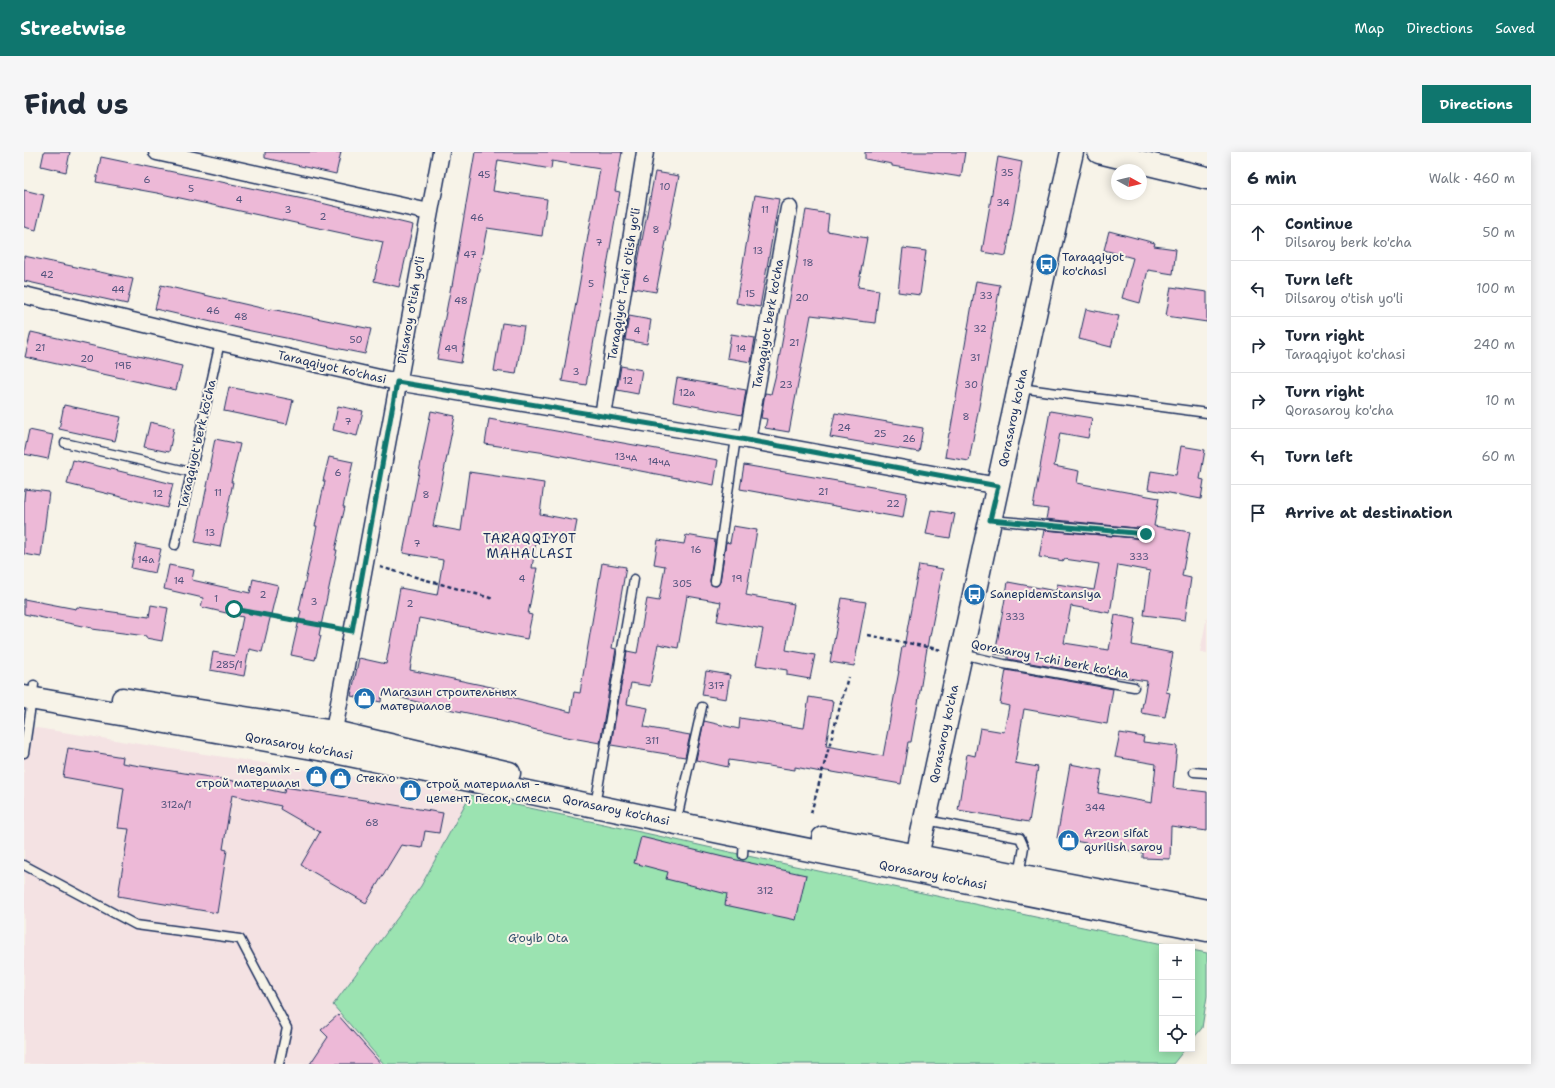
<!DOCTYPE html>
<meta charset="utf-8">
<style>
:root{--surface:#fff;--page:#f6f6f7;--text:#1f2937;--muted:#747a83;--line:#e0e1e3;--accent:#0f766e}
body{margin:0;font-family:"Shantell Sans",sans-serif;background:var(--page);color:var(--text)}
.controls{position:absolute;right:12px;bottom:12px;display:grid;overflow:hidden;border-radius:0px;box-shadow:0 2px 10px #0003}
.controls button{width:36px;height:36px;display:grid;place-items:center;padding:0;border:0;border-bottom:1px solid var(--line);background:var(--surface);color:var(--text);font:20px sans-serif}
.compass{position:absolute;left:1087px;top:12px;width:36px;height:36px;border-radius:50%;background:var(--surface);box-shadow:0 2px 10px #0003;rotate:98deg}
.stop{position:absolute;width:12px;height:12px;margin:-9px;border:3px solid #0f766e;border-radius:50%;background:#fff}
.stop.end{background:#0f766e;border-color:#fff;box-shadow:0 1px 4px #0008}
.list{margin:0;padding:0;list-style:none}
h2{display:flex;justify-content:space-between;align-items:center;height:52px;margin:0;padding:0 16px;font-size:17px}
h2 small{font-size:13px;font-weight:400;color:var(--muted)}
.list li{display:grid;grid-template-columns:26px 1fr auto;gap:12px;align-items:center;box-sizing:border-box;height:56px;padding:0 16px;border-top:1px solid var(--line)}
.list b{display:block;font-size:15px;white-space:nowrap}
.list p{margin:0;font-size:13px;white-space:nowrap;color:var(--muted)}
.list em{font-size:13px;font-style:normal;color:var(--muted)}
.icon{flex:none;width:22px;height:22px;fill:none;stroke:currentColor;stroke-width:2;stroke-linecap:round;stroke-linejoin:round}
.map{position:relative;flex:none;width:1183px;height:912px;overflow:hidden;border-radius:0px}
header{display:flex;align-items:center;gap:24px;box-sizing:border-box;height:56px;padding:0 20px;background:var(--accent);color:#fff}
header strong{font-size:19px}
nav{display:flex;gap:22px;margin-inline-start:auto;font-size:14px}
.intro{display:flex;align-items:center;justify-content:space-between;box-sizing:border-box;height:96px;padding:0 24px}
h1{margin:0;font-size:28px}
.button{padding:10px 18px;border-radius:0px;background:var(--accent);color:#fff;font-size:14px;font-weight:700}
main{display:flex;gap:24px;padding:0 24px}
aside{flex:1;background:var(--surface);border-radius:0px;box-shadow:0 2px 10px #0003}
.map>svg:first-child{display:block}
</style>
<header>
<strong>Streetwise</strong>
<nav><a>Map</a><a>Directions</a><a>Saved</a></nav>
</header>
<div class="intro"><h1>Find us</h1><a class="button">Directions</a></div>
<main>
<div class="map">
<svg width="1183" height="912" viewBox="0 0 1183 912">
<rect width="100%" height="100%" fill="#f7f3e8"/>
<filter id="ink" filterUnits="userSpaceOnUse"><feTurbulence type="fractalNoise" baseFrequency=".025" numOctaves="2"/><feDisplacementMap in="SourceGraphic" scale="8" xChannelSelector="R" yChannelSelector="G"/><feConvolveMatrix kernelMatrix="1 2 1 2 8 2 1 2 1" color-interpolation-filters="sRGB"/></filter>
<g filter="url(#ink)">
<g fill="#f4e2e3">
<polygon points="1183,465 1183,501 1176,500"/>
<polygon points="0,574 446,643 397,734 309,853 360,912 0,912"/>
</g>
<g fill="#9be3b1" stroke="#5b8988">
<polygon points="446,643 630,683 719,703 1153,795 1138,795 1138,897 1161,897 1149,912 360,912 309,853 397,734"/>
<polygon points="1168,798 1183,801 1183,844 1178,876 1168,888"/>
</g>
<g fill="#edb9d7" stroke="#1b2f5e">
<polygon points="20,0 46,0 42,20 17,14"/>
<polygon points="241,0 317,0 312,22 241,6"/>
<polygon points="451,0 598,0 591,39 596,40 562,233 538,229 576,17 528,9 527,17 474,8 469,39 523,47 518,84 463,76 437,211 413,207 427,134 428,134"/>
<polygon points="841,0 941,0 937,25 868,14 868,12 841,7"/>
<polygon points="77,5 289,49 389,73 375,135 350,129 359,90 133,41 72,30"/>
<polygon points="974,5 998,10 982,104 958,100"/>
<polygon points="631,20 655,24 632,140 609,136"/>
<polygon points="0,38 20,43 12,78 0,75"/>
<polygon points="731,43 755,47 736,155 712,151"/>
<polygon points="782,58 805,62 803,79 843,86 834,135 855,138 851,171 787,163 765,280 741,276 743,267 737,266 741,241 747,242 753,218"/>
<polygon points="1085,79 1131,91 1130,94 1152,97 1149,122 1124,118 1116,151 1098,146 1109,106 1080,98"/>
<polygon points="879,96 902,99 896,143 874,140"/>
<polygon points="0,104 109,127 103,152 0,129"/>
<polygon points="952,129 976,133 961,222 945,309 921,305 925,281 926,281"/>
<polygon points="137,133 246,158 247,157 347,177 341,202 227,179 131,157"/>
<polygon points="1147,135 1183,140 1183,170 1142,164"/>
<polygon points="1062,157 1095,164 1087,195 1055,187"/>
<polygon points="605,164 627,168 623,192 601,188"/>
<polygon points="478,171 500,174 492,222 470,219"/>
<polygon points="7,180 158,214 152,238 1,205"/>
<polygon points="707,182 731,186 727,210 703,206"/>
<polygon points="597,214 618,218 614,242 593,238"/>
<polygon points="653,226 722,238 718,263 649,250"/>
<polygon points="205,235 269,248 263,272 200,259"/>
<polygon points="40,253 97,265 91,289 35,277"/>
<polygon points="314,254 339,259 333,284 309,278"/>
<polygon points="407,259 431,264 409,374 437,379 445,320 520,331 516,362 553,369 549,390 513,383 508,416 513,416 504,462 508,463 503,487 395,466 386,518 477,537 475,542 547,560 550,540 556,541 578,411 602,415 588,496 592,497 576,591 537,584 472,568 473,567 409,554 358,541 357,550 327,544 335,506 362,512 376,436 413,443 419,408 379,401"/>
<polygon points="1026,259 1068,266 1064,286 1036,281 1030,314 1055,319 1053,331 1135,346 1130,374 1166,380 1158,424 1167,426 1161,468 1120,463 1126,419 1094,413 1086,461 1047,454 1040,491 1085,498 1091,463 1112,467 1108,493 1149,501 1142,540 1146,541 1141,565 1117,561 1123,529 1091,524 1091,526 984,507 984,504 971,502 984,430 1032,439 1033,432 1070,438 1075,412 1040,407 1040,409 1015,405 1020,378 1122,387 1125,387 1127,383 1127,379 1122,377 1022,367 1024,357 1009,355"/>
<polygon points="811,261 899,276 895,300 806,285"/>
<polygon points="465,267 694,308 690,333 522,301 461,292"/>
<polygon points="126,270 150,276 145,300 120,295"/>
<polygon points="5,278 29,283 24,307 0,302"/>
<polygon points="191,287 216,292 207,330 209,330 196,395 171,390 188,311 186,311"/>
<polygon points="1157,294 1181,298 1176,327 1180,328 1177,347 1124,337 1127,319 1152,323"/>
<polygon points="305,305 329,310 319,355 321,355 311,398 313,398 295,483 297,484 291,508 267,503 277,459 275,458 293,374 291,374 301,329 299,329"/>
<polygon points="49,308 149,332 143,356 43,332"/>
<polygon points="720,313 883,341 879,366 716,337"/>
<polygon points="1,337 25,340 17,405 0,402 0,347"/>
<polygon points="907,358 931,362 926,386 902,382"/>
<polygon points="709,374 733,378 722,443 770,452 762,498 791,503 786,527 763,523 763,518 732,513 739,477 693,469 697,450 663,444 654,496 634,492 626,534 607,531 603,552 624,556 620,575 666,583 661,605 587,593 603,499 613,501 623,447 635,449 641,414 630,412 634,388 660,392 662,383 691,388 686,429 687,433 693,434 696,430 702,390 706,391"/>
<polygon points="112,392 137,397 131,421 107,416"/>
<polygon points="145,413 170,418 168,428 226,441 229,427 254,433 238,500 225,497 220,524 186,518 189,500 211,504 219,465 177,455 179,446 140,437"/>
<polygon points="895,413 919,417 906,484 905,484 894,551 887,590 884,590 877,632 797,618 797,620 771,615 771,618 705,608 704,615 672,608 680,569 715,577 716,566 780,576 785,545 809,549 802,594 859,604 875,519 874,519 878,495 880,495"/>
<polygon points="818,446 842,450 830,514 806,510"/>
<polygon points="0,447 52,457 53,455 125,465 127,453 144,456 138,489 122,486 122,484 68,477 68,476 0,462"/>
<polygon points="982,518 1089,537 1083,572 1000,557 991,611 1014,615 1005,670 934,658 943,602 951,604 956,576 980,580 985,554 976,552"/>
<polygon points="682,519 706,523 702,547 678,543"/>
<polygon points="1096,581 1120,585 1119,590 1153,594 1149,636 1183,640 1183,679 1147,674 1146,707 1119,706 1119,701 1033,686 1046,612 1078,618 1074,641 1128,651 1132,612 1091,605"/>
<polygon points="44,596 99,605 98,611 210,629 210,630 260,641 261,635 419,661 415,681 401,679 398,696 377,693 342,751 277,713 296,680 256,657 257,654 208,643 199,697 203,698 193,761 94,744 105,677 94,676 100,636 39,625"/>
<polygon points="617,685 699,705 782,723 772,768 701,753 703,742 642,727 644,720 610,711"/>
<polygon points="314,863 357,912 286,912 304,885 297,878"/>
</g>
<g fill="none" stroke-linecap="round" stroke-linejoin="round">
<defs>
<g id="lane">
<polyline points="996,236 1183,261"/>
<polyline points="41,291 167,320"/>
<polyline points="967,368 1122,382"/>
<polyline points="151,393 196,190"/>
<polyline points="691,429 712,286"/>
<polyline points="938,502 980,512 1110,535"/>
<polyline points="0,601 10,533"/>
<polyline points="1170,620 1183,621"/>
<polyline points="573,642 610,427"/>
<polyline points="655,658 678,555"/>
<polyline points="902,668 996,686 1000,695 995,723"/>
<polyline points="719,703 720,686"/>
<polyline points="0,713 112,773 216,787 263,876 255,912"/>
</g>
<g id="street">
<polyline points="133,0 405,60"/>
<polyline points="0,143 196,190 373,230 723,288 974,334"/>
<polyline points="579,264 621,0"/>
<polyline points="723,288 765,56"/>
<polyline points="308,589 417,0"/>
</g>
<g id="secondary">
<polyline points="1075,0 1183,26"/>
<polyline points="0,545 306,599 720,685 1183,778"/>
<polyline points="99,547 310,580 485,621"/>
<polyline points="799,686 1183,759"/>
<polyline points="890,718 1022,112 1048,0"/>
</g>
</defs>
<use href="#lane" stroke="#1b2f5e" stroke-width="11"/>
<use href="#street" stroke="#1b2f5e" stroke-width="19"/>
<use href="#secondary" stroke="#1b2f5e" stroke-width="25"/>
<g stroke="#1b2f5e" stroke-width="2.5" stroke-dasharray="4 3" stroke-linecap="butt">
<polyline points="356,415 470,447"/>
<polyline points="210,457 313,476"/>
<polyline points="844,483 918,498"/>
<polyline points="787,661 824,525"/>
</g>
<use href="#lane" stroke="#f7f3e8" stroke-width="8"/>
<use href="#street" stroke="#f7f3e8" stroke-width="16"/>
<use href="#secondary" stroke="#f7f3e8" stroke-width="22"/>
</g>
</g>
<g fill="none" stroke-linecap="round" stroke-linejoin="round" filter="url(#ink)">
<polyline stroke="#0f766e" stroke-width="5" points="210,457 328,479 373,230 723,288 974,334 966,368 1122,382"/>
</g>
<defs>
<symbol id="bus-disc" viewBox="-11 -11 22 22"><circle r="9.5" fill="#1f6fb2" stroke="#f7f3e8"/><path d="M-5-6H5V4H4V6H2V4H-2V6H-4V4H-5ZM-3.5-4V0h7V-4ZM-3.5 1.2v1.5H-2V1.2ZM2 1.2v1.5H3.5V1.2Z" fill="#fff"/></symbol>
<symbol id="shop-disc" viewBox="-11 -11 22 22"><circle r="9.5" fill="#1f6fb2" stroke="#f7f3e8"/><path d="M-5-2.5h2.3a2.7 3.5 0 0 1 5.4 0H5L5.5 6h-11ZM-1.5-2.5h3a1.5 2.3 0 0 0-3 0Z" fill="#fff"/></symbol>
</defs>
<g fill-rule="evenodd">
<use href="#bus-disc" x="1010" y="100" width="25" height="25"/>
<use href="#bus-disc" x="938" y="430" width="25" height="25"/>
<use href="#shop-disc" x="328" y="534" width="25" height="25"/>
<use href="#shop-disc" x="280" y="612" width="25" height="25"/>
<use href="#shop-disc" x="304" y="614" width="25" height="25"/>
<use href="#shop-disc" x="374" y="626" width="25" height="25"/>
<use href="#shop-disc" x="1032" y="676" width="25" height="25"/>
</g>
<g text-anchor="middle" stroke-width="4" stroke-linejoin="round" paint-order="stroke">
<g font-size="10" fill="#50527c">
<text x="983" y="24">35</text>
<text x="460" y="26">45</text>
<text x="123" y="31">6</text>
<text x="641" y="38">10</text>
<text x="167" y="40">5</text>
<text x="215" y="51">4</text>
<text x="979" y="54">34</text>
<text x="264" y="61">3</text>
<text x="741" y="61">11</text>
<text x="299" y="68">2</text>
<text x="453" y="69">46</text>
<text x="632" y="81">8</text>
<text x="575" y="94">7</text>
<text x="734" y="102">13</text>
<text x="446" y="106">47</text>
<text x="784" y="114">18</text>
<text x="23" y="126">42</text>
<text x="622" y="130">6</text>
<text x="567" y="135">5</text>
<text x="94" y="141">44</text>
<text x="726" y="145">15</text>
<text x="962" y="147">33</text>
<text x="778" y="149">20</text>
<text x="437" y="152">48</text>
<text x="189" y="162">46</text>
<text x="217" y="168">48</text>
<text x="956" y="180">32</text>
<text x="613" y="182">4</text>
<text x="332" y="191">50</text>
<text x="770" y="194">21</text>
<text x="16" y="199">21</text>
<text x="427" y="200">49</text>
<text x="717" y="200">14</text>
<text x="951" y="209">31</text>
<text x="63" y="210">20</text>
<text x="99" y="217">19Б</text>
<text x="552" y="223">3</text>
<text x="604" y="232">12</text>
<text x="762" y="236">23</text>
<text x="947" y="236">30</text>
<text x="663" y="244">12a</text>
<text x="942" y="268">8</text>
<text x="324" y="273">7</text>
<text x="820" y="279">24</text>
<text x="856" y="285">25</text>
<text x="885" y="290">26</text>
<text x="602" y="308">13чд</text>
<text x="635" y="313">14чд</text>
<text x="314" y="324">6</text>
<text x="799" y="343">21</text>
<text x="194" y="344">11</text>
<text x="134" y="345">12</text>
<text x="402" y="346">8</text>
<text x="869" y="355">22</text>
<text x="186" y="384">13</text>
<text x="393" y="395">7</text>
<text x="672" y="401">16</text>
<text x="1115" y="408">333</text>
<text x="122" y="411">14a</text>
<text x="498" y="430">4</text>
<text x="713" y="430">19</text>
<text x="155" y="432">14</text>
<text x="658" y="435">305</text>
<text x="239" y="446">2</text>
<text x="192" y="450">1</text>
<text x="290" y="453">3</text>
<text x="386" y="455">2</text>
<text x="991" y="468">333</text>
<text x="205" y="516">285/1</text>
<text x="692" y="537">317</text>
<text x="628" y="592">311</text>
<text x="152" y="656">312а/1</text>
<text x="1071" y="659">344</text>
<text x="348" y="674">68</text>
<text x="741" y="742">312</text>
</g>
<g font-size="12" fill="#1b2f5e" stroke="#f7f3e8" text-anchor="start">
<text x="1038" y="109">Taraqqiyot<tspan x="1038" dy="14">ko'chasi</tspan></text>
<text x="966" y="446">Sanepidemstansiya</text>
<text x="356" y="544">Магазин строительных<tspan x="356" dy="14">материалов</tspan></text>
<text x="276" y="621" text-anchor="end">Megamix -<tspan x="276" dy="14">строй материалы</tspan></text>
<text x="332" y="630">Стекло</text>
<text x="402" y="636">строй материалы -<tspan x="402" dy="14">цемент, песок, смеси</tspan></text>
<text x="1060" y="685">Arzon sifat<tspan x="1060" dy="14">qurilish saroy</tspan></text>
</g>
<g font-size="12" fill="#1b2f5e" stroke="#f7f3e8">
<text transform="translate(600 132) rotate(-81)" y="4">Taraqqiyot 1-chi o'tish yo'li</text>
<text transform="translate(387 158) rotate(-80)" y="4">Dilsaroy o'tish yo'li</text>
<text transform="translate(744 172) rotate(-80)" y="4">Taraqqiyot berk ko'cha</text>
<text transform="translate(308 215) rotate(13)" y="4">Taraqqiyot ko'chasi</text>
<text transform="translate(989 266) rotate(-78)" y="4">Qorasaroy ko'cha</text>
<text transform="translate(173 292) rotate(-77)" y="4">Taraqqiyot berk ko'cha</text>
<text transform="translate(1026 507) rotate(11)" y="4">Qorasaroy 1-chi berk ko'cha</text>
<text transform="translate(920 582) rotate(-78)" y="4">Qorasaroy ko'cha</text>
<text transform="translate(275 594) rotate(10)" y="4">Qorasaroy ko'chasi</text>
<text transform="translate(592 658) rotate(12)" y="4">Qorasaroy ko'chasi</text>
<text transform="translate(909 723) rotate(11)" y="4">Qorasaroy ko'chasi</text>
</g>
<g font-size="12" fill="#35536f" stroke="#f7f3e8">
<text x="514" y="790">G'oyib Ota</text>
</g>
<g font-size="13" letter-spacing="1" fill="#1b2f5e" stroke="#f7f3e8">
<text x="506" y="391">TARAQQIYOT<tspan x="506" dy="15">MAHALLASI</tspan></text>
</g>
</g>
</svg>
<div class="controls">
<button>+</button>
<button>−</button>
<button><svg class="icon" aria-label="locate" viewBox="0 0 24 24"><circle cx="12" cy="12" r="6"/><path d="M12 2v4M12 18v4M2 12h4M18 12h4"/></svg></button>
</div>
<svg class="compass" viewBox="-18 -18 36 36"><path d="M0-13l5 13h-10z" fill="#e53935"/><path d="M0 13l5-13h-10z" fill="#747a83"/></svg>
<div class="stop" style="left:210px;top:457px"></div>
<div class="stop end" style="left:1122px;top:382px"></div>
</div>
<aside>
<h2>6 min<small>Walk · 460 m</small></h2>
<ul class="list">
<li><svg class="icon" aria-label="ahead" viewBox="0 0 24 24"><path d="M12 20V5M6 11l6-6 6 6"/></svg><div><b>Continue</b><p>Dilsaroy berk ko'cha</p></div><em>50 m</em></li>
<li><svg class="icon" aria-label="left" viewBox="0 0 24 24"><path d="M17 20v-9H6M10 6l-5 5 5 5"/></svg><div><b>Turn left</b><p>Dilsaroy o'tish yo'li</p></div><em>100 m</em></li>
<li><svg class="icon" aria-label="right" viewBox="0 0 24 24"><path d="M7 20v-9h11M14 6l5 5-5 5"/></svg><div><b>Turn right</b><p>Taraqqiyot ko'chasi</p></div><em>240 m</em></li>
<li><svg class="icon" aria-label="right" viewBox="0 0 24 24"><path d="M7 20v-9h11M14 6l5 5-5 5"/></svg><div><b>Turn right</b><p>Qorasaroy ko'cha</p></div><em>10 m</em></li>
<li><svg class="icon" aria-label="left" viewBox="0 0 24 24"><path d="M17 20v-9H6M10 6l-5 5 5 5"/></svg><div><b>Turn left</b></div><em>60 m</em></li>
<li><svg class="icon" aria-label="arrive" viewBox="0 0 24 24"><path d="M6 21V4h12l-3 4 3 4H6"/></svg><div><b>Arrive at destination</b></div></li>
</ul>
</aside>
</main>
